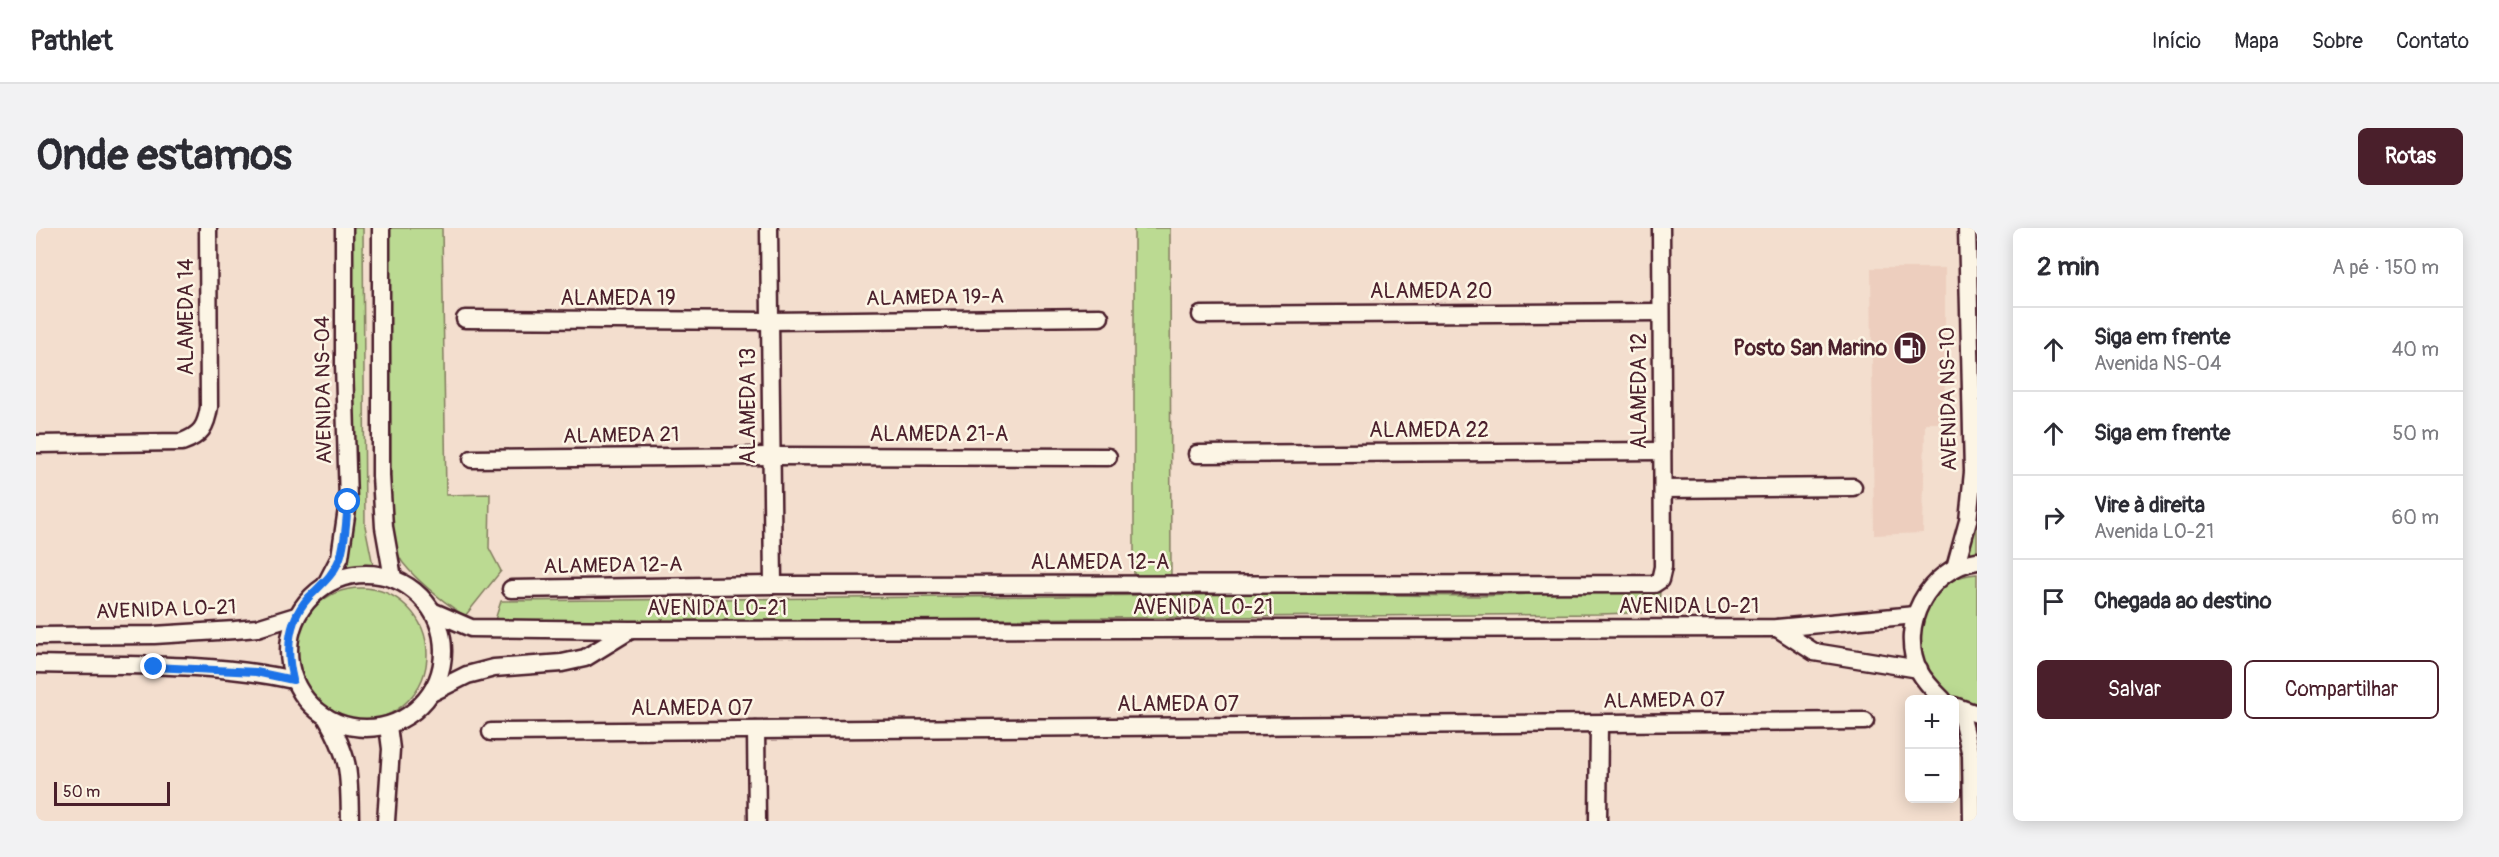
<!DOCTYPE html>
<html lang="pt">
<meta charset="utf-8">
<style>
:root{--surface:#fff;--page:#f2f2f3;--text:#2b2b33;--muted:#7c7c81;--line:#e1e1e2;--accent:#4a1f2b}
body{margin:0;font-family:Pangolin,sans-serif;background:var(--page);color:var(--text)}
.controls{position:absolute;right:18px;bottom:18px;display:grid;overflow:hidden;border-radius:9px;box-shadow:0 3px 15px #0003}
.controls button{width:54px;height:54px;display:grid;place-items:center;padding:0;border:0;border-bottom:2px solid var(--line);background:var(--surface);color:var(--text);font:30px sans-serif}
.scale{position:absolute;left:18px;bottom:15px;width:116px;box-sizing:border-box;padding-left:6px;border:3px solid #4a1f2b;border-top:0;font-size:16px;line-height:21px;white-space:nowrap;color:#4a1f2b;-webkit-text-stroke:4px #fcf5e5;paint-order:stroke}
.stop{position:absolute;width:18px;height:18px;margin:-14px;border:4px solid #1a73e8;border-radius:50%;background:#fff}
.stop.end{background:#1a73e8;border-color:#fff;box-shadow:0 2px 6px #0008}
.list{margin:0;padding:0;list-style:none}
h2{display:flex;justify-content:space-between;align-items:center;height:78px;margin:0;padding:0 24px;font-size:26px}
h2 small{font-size:20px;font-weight:400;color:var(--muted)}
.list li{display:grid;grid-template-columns:39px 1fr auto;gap:18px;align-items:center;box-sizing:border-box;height:84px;padding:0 24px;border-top:2px solid var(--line)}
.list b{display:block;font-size:22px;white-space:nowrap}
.list p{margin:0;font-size:20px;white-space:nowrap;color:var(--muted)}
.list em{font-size:20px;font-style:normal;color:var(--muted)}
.actions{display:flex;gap:12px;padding:18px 24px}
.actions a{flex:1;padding:14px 0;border:2px solid var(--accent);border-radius:9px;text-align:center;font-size:21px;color:var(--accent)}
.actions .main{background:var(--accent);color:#fff}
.icon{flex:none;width:33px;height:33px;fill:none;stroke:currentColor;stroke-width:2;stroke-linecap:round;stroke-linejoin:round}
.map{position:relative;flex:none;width:1941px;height:593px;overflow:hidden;border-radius:9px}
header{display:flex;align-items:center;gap:36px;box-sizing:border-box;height:84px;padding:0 30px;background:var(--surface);border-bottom:2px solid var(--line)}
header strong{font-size:28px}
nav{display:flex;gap:33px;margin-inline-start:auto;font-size:21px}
.intro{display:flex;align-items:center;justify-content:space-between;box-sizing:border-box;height:144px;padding:0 36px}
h1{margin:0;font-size:42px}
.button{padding:15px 27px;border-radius:9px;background:var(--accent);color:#fff;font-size:21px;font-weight:700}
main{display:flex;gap:36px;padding:0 36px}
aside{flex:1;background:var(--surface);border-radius:9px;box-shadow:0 3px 15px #0003}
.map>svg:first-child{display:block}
</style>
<header>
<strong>Pathlet</strong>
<nav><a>Início</a><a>Mapa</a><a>Sobre</a><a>Contato</a></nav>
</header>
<div class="intro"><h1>Onde estamos</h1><a class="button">Rotas</a></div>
<main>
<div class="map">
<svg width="1941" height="593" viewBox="0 0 1941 593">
<rect width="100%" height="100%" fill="#f3dece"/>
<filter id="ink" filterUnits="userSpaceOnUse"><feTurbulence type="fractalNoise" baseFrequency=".0167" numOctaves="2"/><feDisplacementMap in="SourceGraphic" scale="12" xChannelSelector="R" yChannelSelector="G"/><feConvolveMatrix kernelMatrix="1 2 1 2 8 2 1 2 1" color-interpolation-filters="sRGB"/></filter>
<g filter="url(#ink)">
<polygon fill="#edcebe" points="1835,40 1909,40 1909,195 1889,195 1887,305 1838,307"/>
<g fill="#bbda92" stroke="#827c5e" stroke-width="1.5">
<polygon points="315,0 327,0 329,298 338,342 304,343"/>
<path d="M354,0H406L410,267L454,266L453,320L465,343L429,388C408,374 383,355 367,335C359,324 357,308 355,294Z"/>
<polygon points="1098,0 1134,0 1135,353 1098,353"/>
<polygon points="1938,0 1941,0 1941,328 1931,329 1940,284"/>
<path d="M1941,346V476C1865,472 1864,351 1941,346Z"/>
<circle cx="325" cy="426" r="66"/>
<polygon points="1624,361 1623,384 1564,386 458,395 465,373 1244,366 1444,368"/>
</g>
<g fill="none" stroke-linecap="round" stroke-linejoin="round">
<defs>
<g id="minor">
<polyline points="345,0 345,248 348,299 357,350"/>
<polyline points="733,0 737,357"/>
<polyline points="1165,87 1625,84"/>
<polyline points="429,91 734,93 1064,89"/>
<path d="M0,216L146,214C165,207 170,199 173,179L172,0"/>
<polyline points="1161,226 1626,223"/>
<polyline points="436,231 734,228 1072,229"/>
<polyline points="1627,261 1817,259"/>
<polyline points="1919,340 1932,293 1937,244 1931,0"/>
<circle cx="330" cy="423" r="77"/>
<polyline points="290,356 304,329 312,274 308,136 308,0"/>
<polyline points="475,361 737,357 1618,356 1624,352 1627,339 1625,0"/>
<polyline points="398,384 435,400 594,402 1741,400 1879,387"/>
<polyline points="1741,400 1778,424 1883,441"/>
<polyline points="0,408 118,407 199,402 221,400 260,388"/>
<path d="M0,436C85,438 174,433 257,452"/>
<polyline points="397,464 431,447 458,440 526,435 549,430 593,403"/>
<path d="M1907,472C1898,463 1889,454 1883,443C1861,398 1892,340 1941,333"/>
<polyline points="1918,478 1941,486"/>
<polyline points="1924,482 1935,527 1936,593"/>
<path d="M290,489C315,532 313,545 314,593"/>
<polyline points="720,502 721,593"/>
<polyline points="455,504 1829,493"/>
<polyline points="350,593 355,521 352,498"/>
<polyline points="1562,593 1563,496"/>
</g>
</defs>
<use href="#minor" stroke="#4a1f2b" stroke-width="21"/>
<use href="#minor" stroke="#fcf5e5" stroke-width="16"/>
</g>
</g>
<g fill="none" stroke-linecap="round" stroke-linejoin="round" filter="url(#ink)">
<path stroke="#1a73e8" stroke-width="8" d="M118,439L220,444L257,452C250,423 251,393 273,369C286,356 297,348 304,330C310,313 310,292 312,274"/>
</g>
<defs>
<symbol id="fuel-disc" viewBox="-11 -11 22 22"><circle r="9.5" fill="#4a1f2b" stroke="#fcf5e5"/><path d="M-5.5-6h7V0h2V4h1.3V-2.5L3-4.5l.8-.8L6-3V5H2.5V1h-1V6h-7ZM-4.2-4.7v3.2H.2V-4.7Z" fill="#fff"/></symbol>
</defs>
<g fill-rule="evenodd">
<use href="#fuel-disc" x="1855" y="101" width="38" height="38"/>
</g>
<g text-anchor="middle" stroke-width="5" stroke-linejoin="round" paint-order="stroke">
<g font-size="21" fill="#4a1f2b" stroke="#fcf5e5">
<text x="1395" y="70">ALAMEDA 20</text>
<text transform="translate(899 69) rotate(-1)" y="7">ALAMEDA 19-A</text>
<text x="582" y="77">ALAMEDA 19</text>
<text transform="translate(150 89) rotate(-90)" y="7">ALAMEDA 14</text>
<text transform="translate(287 162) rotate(-91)" y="7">AVENIDA NS-04</text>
<text transform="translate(1603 163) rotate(-90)" y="7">ALAMEDA 12</text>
<text transform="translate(1912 171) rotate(-91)" y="7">AVENIDA NS-10</text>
<text transform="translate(712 178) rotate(-90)" y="7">ALAMEDA 13</text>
<text x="1393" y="209">ALAMEDA 22</text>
<text x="903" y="213">ALAMEDA 21-A</text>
<text transform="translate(585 207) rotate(-1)" y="7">ALAMEDA 21</text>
<text x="1064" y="341">ALAMEDA 12-A</text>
<text transform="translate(577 337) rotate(-1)" y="7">ALAMEDA 12-A</text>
<text x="1653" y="385">AVENIDA LO-21</text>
<text x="1167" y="386">AVENIDA LO-21</text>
<text x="681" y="387">AVENIDA LO-21</text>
<text transform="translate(130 381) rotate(-2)" y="7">AVENIDA LO-21</text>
<text transform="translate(1628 472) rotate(-1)" y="7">ALAMEDA 07</text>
<text x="1142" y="483">ALAMEDA 07</text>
<text x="656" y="487">ALAMEDA 07</text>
</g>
<g font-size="21" font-weight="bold" fill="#4a1f2b" stroke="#fcf5e5" text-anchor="end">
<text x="1851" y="127">Posto San Marino</text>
</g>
</g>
</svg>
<div class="controls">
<button>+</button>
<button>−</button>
</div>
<div class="scale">50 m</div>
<div class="stop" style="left:312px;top:274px"></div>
<div class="stop end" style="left:118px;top:439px"></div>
</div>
<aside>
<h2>2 min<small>A pé · 150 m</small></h2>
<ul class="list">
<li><svg class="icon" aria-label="ahead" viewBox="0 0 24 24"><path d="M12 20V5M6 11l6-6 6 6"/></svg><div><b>Siga em frente</b><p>Avenida NS-04</p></div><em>40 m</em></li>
<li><svg class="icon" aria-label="ahead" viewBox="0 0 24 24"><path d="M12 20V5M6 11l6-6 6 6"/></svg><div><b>Siga em frente</b></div><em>50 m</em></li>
<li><svg class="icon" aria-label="right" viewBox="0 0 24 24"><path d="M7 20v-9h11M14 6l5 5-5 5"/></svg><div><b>Vire à direita</b><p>Avenida LO-21</p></div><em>60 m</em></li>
<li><svg class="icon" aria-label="arrive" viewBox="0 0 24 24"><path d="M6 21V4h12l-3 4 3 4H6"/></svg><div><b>Chegada ao destino</b></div></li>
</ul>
<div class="actions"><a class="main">Salvar</a><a>Compartilhar</a></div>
</aside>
</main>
